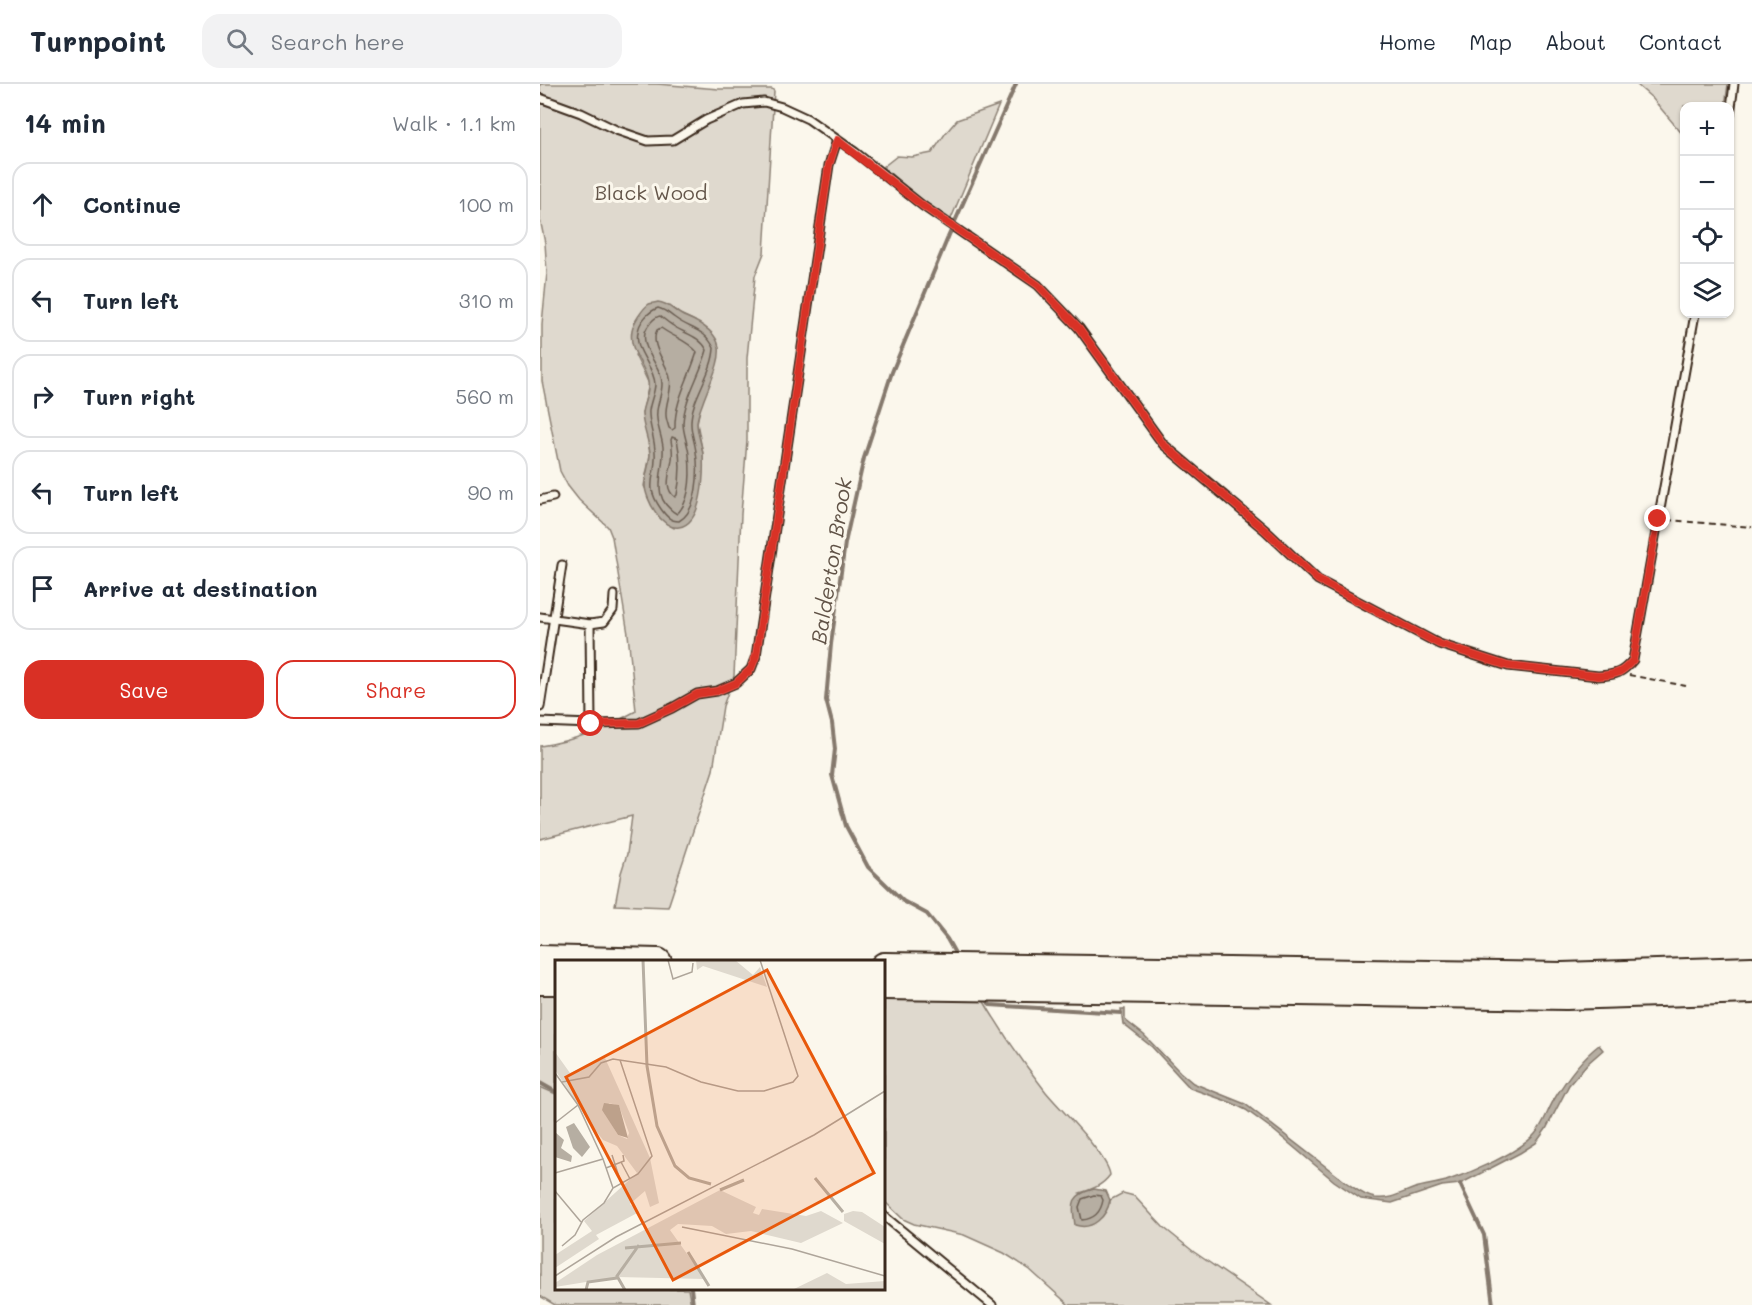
<!DOCTYPE html>
<meta charset="utf-8">
<style>
:root{--surface:#fff;--page:#f2f2f3;--text:#1f2937;--muted:#747a83;--line:#e0e1e3;--accent:#d93025}
body{margin:0;font-family:Mali,sans-serif;background:var(--page);color:var(--text)}
.controls{position:absolute;right:18px;top:18px;display:grid;overflow:hidden;border-radius:12px;box-shadow:0 2px 4px #0004}
.controls button{width:54px;height:54px;display:grid;place-items:center;padding:0;border:0;border-bottom:2px solid var(--line);background:var(--surface);color:var(--text);font:30px sans-serif}
.stop{position:absolute;width:18px;height:18px;margin:-14px;border:4px solid #d93025;border-radius:50%;background:#fff}
.stop.end{background:#d93025;border-color:#fff;box-shadow:0 2px 6px #0008}
.list{margin:0;padding:0;list-style:none}
h2{display:flex;justify-content:space-between;align-items:center;height:78px;margin:0;padding:0 24px;font-size:26px}
h2 small{font-size:20px;font-weight:400;color:var(--muted)}
.list li{display:grid;grid-template-columns:39px 1fr auto;gap:18px;align-items:center;box-sizing:border-box;height:84px;margin:0 12px 12px;padding:0 12px;border:2px solid var(--line);border-radius:18px}
.list b{display:block;font-size:22px;white-space:nowrap}
.list em{font-size:20px;font-style:normal;color:var(--muted)}
.actions{display:flex;gap:12px;padding:18px 24px}
.actions a{flex:1;padding:14px 0;border:2px solid var(--accent);border-radius:18px;text-align:center;font-size:21px;color:var(--accent)}
.actions .main{background:var(--accent);color:#fff}
.icon{flex:none;width:33px;height:33px;fill:none;stroke:currentColor;stroke-width:2;stroke-linecap:round;stroke-linejoin:round}
.map{position:relative;flex:none;width:1212px;height:1221px;overflow:hidden}
header{display:flex;align-items:center;gap:36px;box-sizing:border-box;height:84px;padding:0 30px;background:var(--surface);border-bottom:2px solid var(--line)}
header strong{font-size:28px}
nav{display:flex;gap:33px;margin-inline-start:auto;font-size:21px}
.search{width:420px;height:54px;background:var(--page);display:flex;align-items:center;gap:15px;box-sizing:border-box;padding:0 21px;border-radius:18px;color:var(--muted);font-size:22px}
main{display:flex}
aside{flex:1;background:var(--surface)}
.map>svg:first-child{display:block}
</style>
<header>
<strong>Turnpoint</strong>
<div class="search"><svg class="icon" aria-label="search" viewBox="0 0 24 24"><circle cx="10" cy="10" r="6"/><path d="M15 15l6 6"/></svg>Search here</div>
<nav><a>Home</a><a>Map</a><a>About</a><a>Contact</a></nav>
</header>
<main>
<aside>
<h2>14 min<small>Walk · 1.1 km</small></h2>
<ul class="list">
<li><svg class="icon" aria-label="ahead" viewBox="0 0 24 24"><path d="M12 20V5M6 11l6-6 6 6"/></svg><div><b>Continue</b></div><em>100 m</em></li>
<li><svg class="icon" aria-label="left" viewBox="0 0 24 24"><path d="M17 20v-9H6M10 6l-5 5 5 5"/></svg><div><b>Turn left</b></div><em>310 m</em></li>
<li><svg class="icon" aria-label="right" viewBox="0 0 24 24"><path d="M7 20v-9h11M14 6l5 5-5 5"/></svg><div><b>Turn right</b></div><em>560 m</em></li>
<li><svg class="icon" aria-label="left" viewBox="0 0 24 24"><path d="M17 20v-9H6M10 6l-5 5 5 5"/></svg><div><b>Turn left</b></div><em>90 m</em></li>
<li><svg class="icon" aria-label="arrive" viewBox="0 0 24 24"><path d="M6 21V4h12l-3 4 3 4H6"/></svg><div><b>Arrive at destination</b></div></li>
</ul>
<div class="actions"><a class="main">Save</a><a>Share</a></div>
</aside>
<div class="map">
<svg width="1212" height="1221" viewBox="0 0 1212 1221">
<rect width="100%" height="100%" fill="#fbf7ec"/>
<filter id="ink" filterUnits="userSpaceOnUse"><feTurbulence type="fractalNoise" baseFrequency=".0167" numOctaves="2"/><feDisplacementMap in="SourceGraphic" scale="12" xChannelSelector="R" yChannelSelector="G"/><feConvolveMatrix kernelMatrix="1 2 1 2 8 2 1 2 1" color-interpolation-filters="sRGB"/></filter>
<g filter="url(#ink)">
<g fill="#dfd9ce" stroke="#8d8276" stroke-width="1.5" fill-rule="evenodd">
<path d="M0,0H117L179,5H232L234,7L224,169L215,192L207,274V356L201,430L194,592L183,622L173,686L128,823L75,821L81,789L87,770L92,732L0,755V662C35,657 65,644 96,627L88,550L72,453L68,443L39,416L28,402L20,387L2,297V240L7,189L5,159L0,135ZM130,222L140,230L155,237L160,325L157,339L163,370L162,401L134,444L127,440L120,434L104,402L110,371L108,356L102,330L109,300L95,271Z"/>
<polygon points="1096,0 1188,0 1185,22 1144,22 1144,52 1112,14"/>
<polygon points="459,21 410,137 380,115 343,83 357,72 372,73 392,69 405,50 417,36"/>
<polygon points="0,907 16,907 16,1008 0,999"/>
<path d="M425,915L443,916C462,948 483,979 506,1008C520,1025 568,1072 570,1091C562,1102 552,1105 540,1109L570,1119V1116L583,1109L594,1112L623,1143L654,1168L731,1221H529L489,1185L464,1169L424,1151L374,1140L363,1135L344,1117V916Z"/>
<polygon points="0,1003 16,1010 16,1204 148,1205 151,1221 15,1221 0,1212"/>
</g>
<g fill="#b6aea2" stroke="#85796d" stroke-width="1.5">
<path d="M118,218C130,219 135,229 146,233C197,254 178,277 163,318C161,324 157,332 157,339C157,350 162,360 163,371C164,389 163,440 139,443C122,446 105,415 105,401C105,390 110,380 110,369C109,356 102,342 102,329C103,319 110,308 108,298C105,280 88,267 92,246C93,239 103,224 109,220C112,219 115,219 118,218Z"/>
<path d="M581,925H585V936L604,951L640,988L653,999L705,1020L807,1099C816,1105 824,1112 835,1114C850,1116 861,1109 875,1104C885,1101 896,1100 906,1097C930,1089 979,1069 995,1050C1004,1040 1008,1025 1015,1014C1027,994 1041,975 1059,961L1063,966L1047,980L1029,1001L1006,1045L996,1059L980,1069L920,1100L902,1102L852,1119L821,1115L794,1097L732,1045L706,1026L692,1019L650,1004L612,963L583,940Z"/>
<path d="M554,1105L566,1107L570,1116C567,1132 553,1147 535,1141C532,1119 530,1111 554,1105Z"/>
</g>
<g fill="none" stroke-linecap="round" stroke-linejoin="round">
<g stroke="#6c5f53" stroke-width="1.5">
<path d="M118,224C126,226 129,230 135,234C151,246 164,244 174,264C173,289 150,316 151,340C151,349 155,359 156,368C159,387 158,427 139,437C130,437 126,432 121,425C103,400 117,393 115,368C115,355 108,338 109,327C110,318 115,308 115,300C114,281 94,268 98,248C99,238 109,227 118,224Z"/>
<path d="M120,232C124,235 127,238 132,241C144,250 159,251 167,266C161,289 144,315 143,339C143,349 148,360 149,371C151,390 151,416 137,430C108,413 125,388 123,363C122,352 115,338 117,327C118,318 122,309 122,300C122,282 101,267 105,248C107,242 114,233 120,232Z"/>
<path d="M121,244C133,253 147,256 157,268C150,292 134,318 135,344L132,346L129,344C128,340 126,335 126,331C125,318 133,306 130,294C127,279 109,261 117,246Z"/>
<path d="M132,353L137,355C141,374 141,392 137,411L135,413C123,404 130,389 132,376C133,369 132,362 131,356Z"/>
<path d="M554,1111L561,1112L563,1116C561,1128 554,1135 542,1136L539,1123L542,1115Z"/>
</g>
<g stroke="#85796d" stroke-width="4">
<polyline points="416,871 407,855 387,830 363,817 328,783 306,742 292,691 295,665 292,639 286,616 291,560 305,459 324,374 352,288 409,151 476,0"/>
<polyline points="446,914 450,921 581,929"/>
<polyline points="0,999 16,1008"/>
<polyline points="920,1100 944,1151 953,1221"/>
<polyline points="151,1204 153,1221"/>
</g>
<defs>
<g id="lane">
<path d="M0,14L41,29L76,46L108,57L133,56L166,36L203,20L224,18L242,23L268,35L315,68L383,122L498,201L539,244L623,360L725,446L778,496L899,560L968,582L1058,592C1076,591 1082,589 1093,576L1155,230"/>
<polyline points="1190,31 1194,0"/>
<polyline points="0,416 13,413"/>
<polyline points="0,533 50,540 64,538 73,526 74,511"/>
<polyline points="50,540 51,640"/>
<polyline points="0,623 22,481"/>
<polyline points="0,638 51,640 99,639 132,624 157,610 177,607 196,599 211,585 216,572 289,81 297,56"/>
<polyline points="344,1132 452,1221"/>
</g>
<g id="highway">
<polyline points="0,875 118,878"/>
<polyline points="344,882 1022,892 1212,886"/>
<polyline points="0,897 16,897"/>
<polyline points="344,902 1026,912 1212,906"/>
</g>
</defs>
<use href="#lane" stroke="#3b2a1e" stroke-width="11"/>
<use href="#highway" stroke="#3b2a1e" stroke-width="30"/>
<g stroke="#3b2a1e" stroke-width="2" stroke-dasharray="6 4.5" stroke-linecap="butt">
<polyline points="1127,436 1212,443"/>
<polyline points="1089,591 1146,602"/>
</g>
<use href="#lane" stroke="#fbf7ec" stroke-width="7"/>
<use href="#highway" stroke="#fbf7ec" stroke-width="26"/>
</g>
</g>
<g fill="none" stroke-linecap="round" stroke-linejoin="round" filter="url(#ink)">
<path stroke="#d93025" stroke-width="8" d="M51,640L99,639L132,624L157,610L177,607L196,599L211,585L216,572L289,81L297,56L383,122L498,201L539,244L623,360L725,446L778,496L899,560L968,582L1058,592C1076,591 1082,589 1093,576L1118,435"/>
</g>
<g text-anchor="middle" stroke-width="6" stroke-linejoin="round" paint-order="stroke">
<g font-size="20" fill="#64564a" stroke="#fbf7ec">
<text x="111" y="116">Black Wood</text>
</g>
<g font-size="21" font-style="italic" fill="#605246" stroke="#fbf7ec">
<text transform="translate(292 477) rotate(-81)" y="7">Balderton Brook</text>
</g>
</g>
<g transform="translate(15 876)">
<rect width="330" height="330" fill="#fbf7ec"/>
<path d="M141,0H180L198,15L205,7L212,27L148,6L142,10ZM0,92L15,113L50,98L95,198L104,243L95,247L90,231L75,244L84,252L41,275L44,279L0,308V295L37,271L29,261L82,213L62,186L48,180L37,166L0,110ZM54,143L64,146L74,173L72,179L63,175L50,154ZM165,230L201,247L198,253L204,255L207,249L251,256L266,251L288,263L246,283L196,271L171,274L157,266L123,264L115,270L150,319L62,317L0,327V323L42,295ZM298,251L307,252L330,267V284L289,261V254ZM272,313L291,324L330,321V330H237Z" fill="#dfd9ce" fill-rule="evenodd"/>
<path d="M49,143L64,145L73,178L63,175L47,150ZM19,163L35,187L27,197L18,188L11,167ZM0,172L9,180L6,188L17,196L16,202L0,197Z" fill="#b6aea2"/>
<path fill="none" stroke="#b6aea2" stroke-width="3" d="M88,0L92,106L102,166L120,206L134,218L156,224M260,218L288,252M165,230L189,220M70,288L126,283M133,292L154,326M31,330L33,322L62,318M70,330L62,316L84,285"/>
<path fill="none" stroke="#aea59a" stroke-width="1.5" d="M113,0L118,19L137,12L138,3M0,113L23,145L48,199L0,213M7,122L34,117L46,103L58,99L111,107L146,122L183,131H209L238,122L243,116L205,0M0,163L23,145M57,195L66,223M48,199L58,228M66,202L75,219M51,208L69,201L68,195M0,231L26,262M127,267L237,289L330,316M7,286L20,275L28,260L49,243L58,228L83,214L97,196L65,100M0,316L61,277L259,175L330,131"/>
<path fill="#e8590c" fill-opacity="0.15" stroke="#e8590c" stroke-width="3" d="M212,10L319,213L118,320L11,117Z"/>
<rect width="330" height="330" fill="none" stroke="#3b2a1e" stroke-width="3"/>
</g>
</svg>
<div class="controls">
<button>+</button>
<button>−</button>
<button><svg class="icon" aria-label="locate" viewBox="0 0 24 24"><circle cx="12" cy="12" r="6"/><path d="M12 2v4M12 18v4M2 12h4M18 12h4"/></svg></button>
<button><svg class="icon" aria-label="layers" viewBox="0 0 24 24"><path d="M12 4l9 5-9 5-9-5zM3 14l9 5 9-5"/></svg></button>
</div>
<div class="stop" style="left:51px;top:640px"></div>
<div class="stop end" style="left:1118px;top:435px"></div>
</div>
</main>
